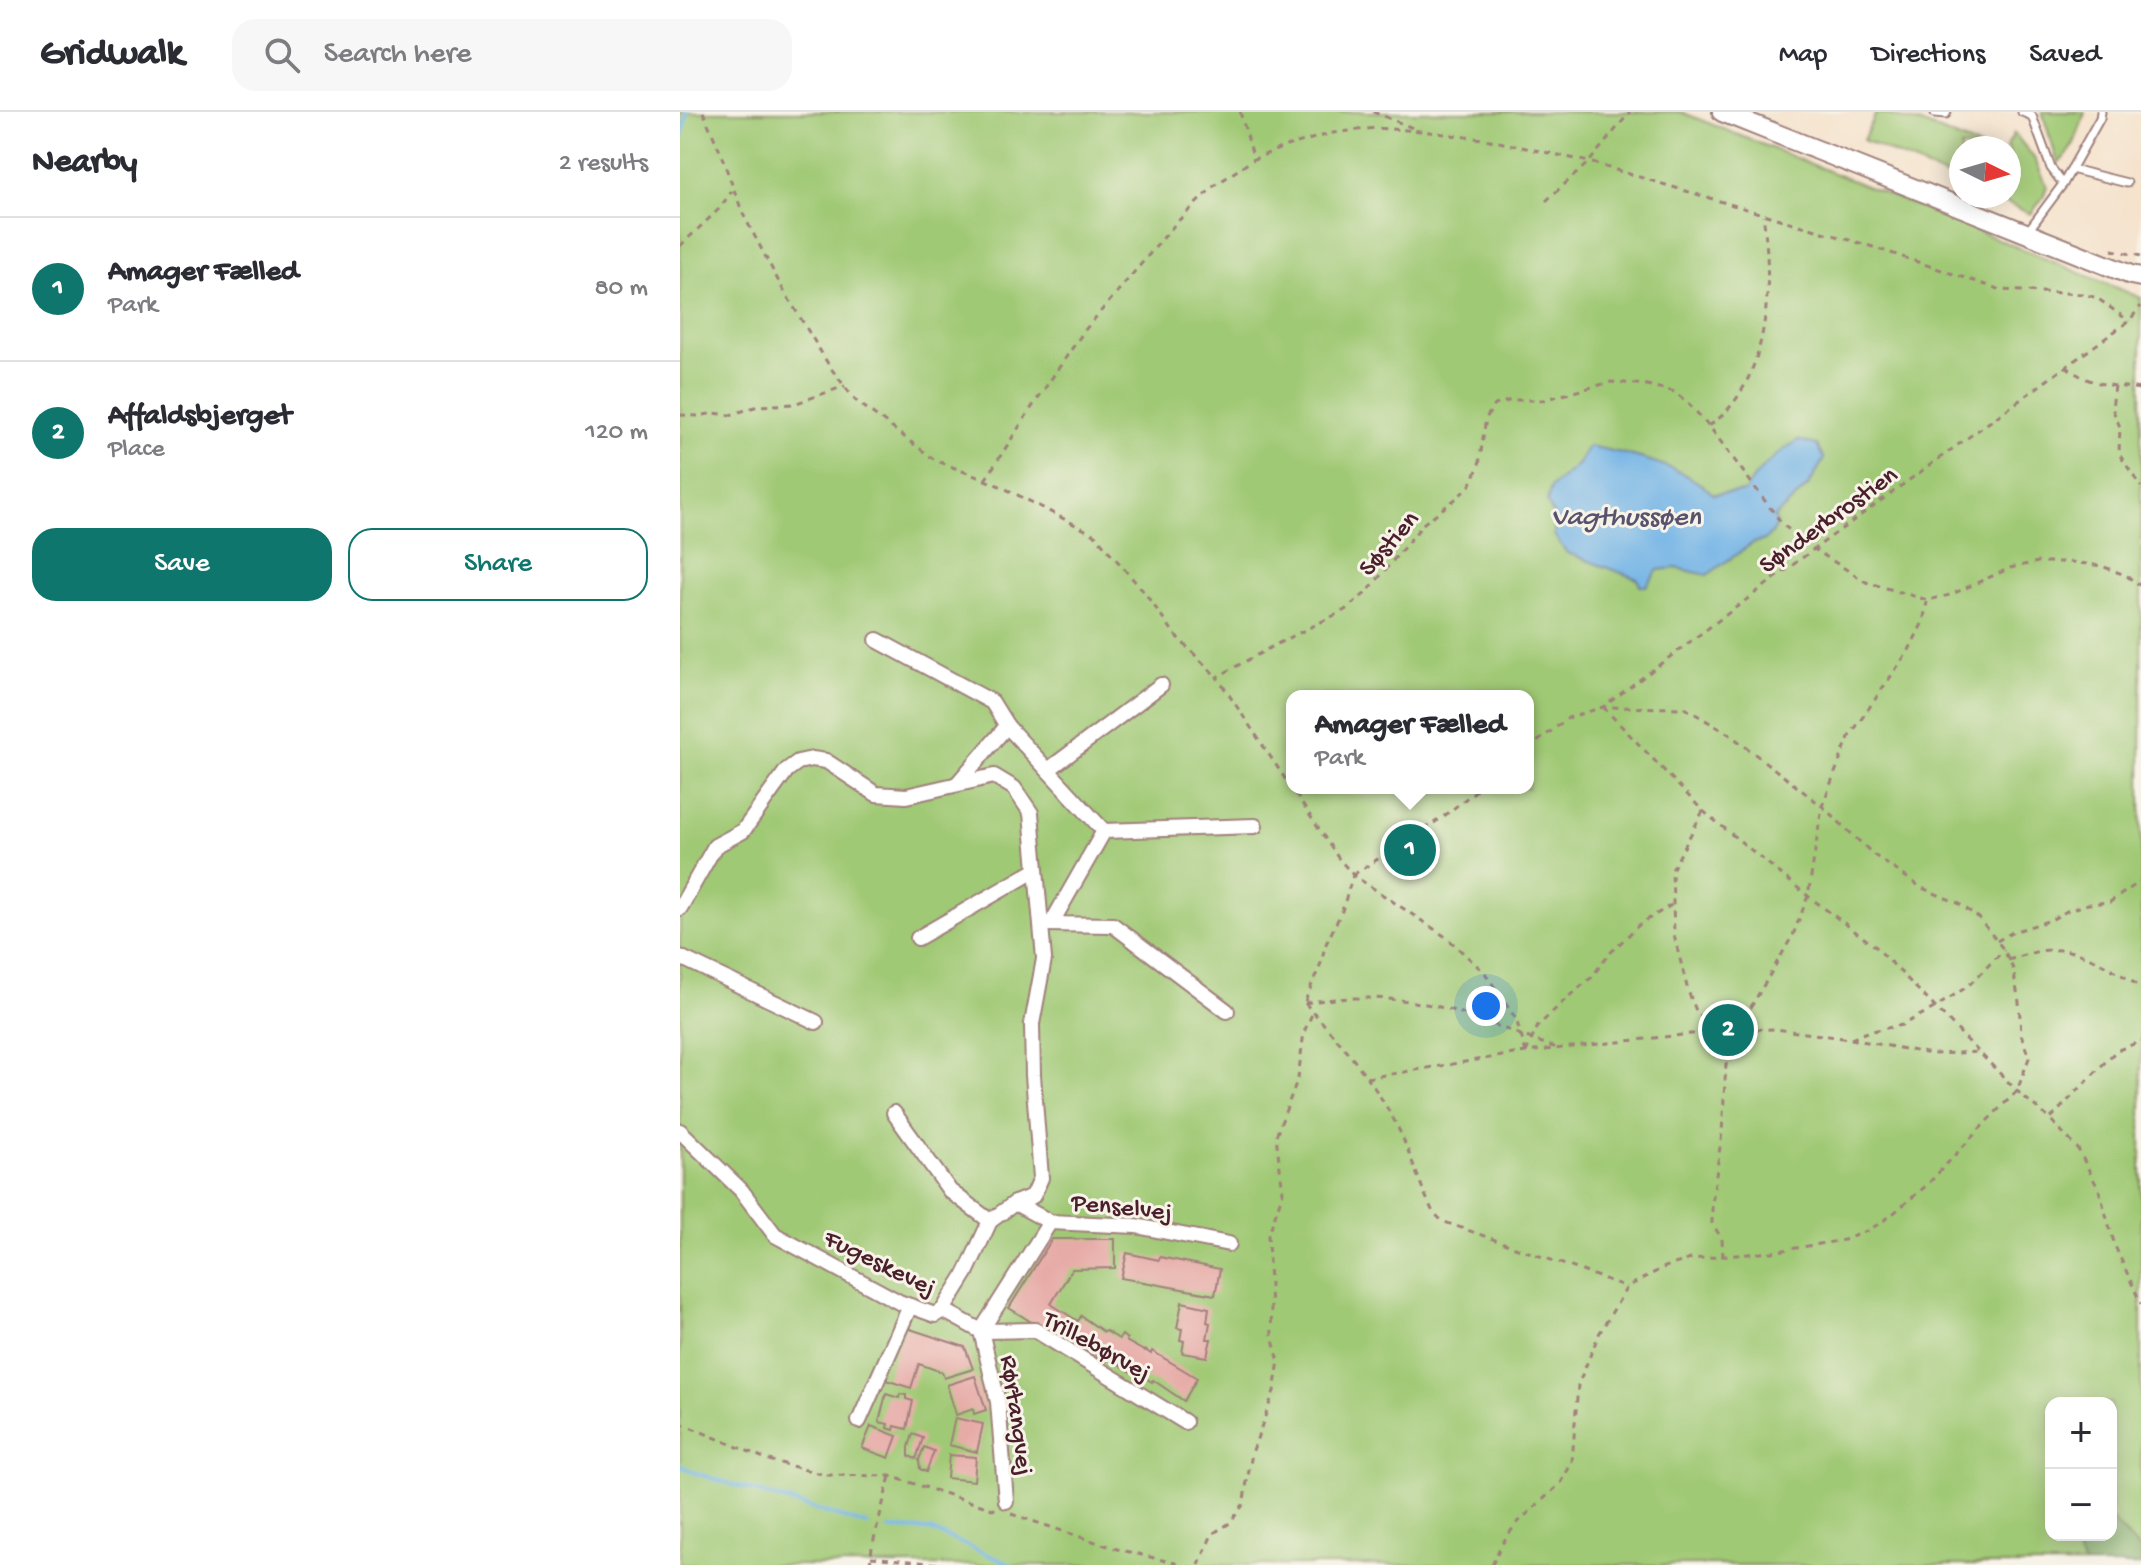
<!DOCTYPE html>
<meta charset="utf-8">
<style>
:root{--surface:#fff;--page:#f7f7f7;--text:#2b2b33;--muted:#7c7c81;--line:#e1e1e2;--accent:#0f766e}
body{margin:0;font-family:"Gochi Hand",sans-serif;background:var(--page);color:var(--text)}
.controls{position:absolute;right:24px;bottom:24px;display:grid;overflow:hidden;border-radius:16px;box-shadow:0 4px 20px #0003}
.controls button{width:72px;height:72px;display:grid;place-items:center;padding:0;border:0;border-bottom:2px solid var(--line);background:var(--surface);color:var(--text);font:40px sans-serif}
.compass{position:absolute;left:1269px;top:24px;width:72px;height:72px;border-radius:50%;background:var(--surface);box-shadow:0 4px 20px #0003;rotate:95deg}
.you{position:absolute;left:806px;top:894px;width:28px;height:28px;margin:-20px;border:6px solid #fff;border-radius:50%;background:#1a73e8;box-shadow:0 0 0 12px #1a73e833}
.badge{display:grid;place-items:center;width:52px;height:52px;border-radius:50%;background:var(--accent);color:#fff;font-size:26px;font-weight:700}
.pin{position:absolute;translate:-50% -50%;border:4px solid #fff;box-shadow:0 2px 8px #0006}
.popup{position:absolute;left:606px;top:578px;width:248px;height:104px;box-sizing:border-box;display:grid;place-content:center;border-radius:16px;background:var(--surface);filter:drop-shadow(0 2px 6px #0005);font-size:26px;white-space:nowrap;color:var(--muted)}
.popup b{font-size:30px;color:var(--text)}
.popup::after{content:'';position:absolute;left:50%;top:100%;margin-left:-16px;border:16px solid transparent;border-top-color:var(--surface)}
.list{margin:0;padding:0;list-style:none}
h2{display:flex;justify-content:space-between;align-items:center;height:104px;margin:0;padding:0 32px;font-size:34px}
h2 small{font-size:26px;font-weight:400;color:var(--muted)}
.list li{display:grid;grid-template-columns:52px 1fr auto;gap:24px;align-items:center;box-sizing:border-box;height:144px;padding:0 32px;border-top:2px solid var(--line)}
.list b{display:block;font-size:30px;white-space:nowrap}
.list p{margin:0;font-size:26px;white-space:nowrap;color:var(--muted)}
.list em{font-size:26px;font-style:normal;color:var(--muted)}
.actions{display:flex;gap:16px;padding:24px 32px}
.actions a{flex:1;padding:18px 0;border:2px solid var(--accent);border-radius:24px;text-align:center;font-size:28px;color:var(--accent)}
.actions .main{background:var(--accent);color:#fff}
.icon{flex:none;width:44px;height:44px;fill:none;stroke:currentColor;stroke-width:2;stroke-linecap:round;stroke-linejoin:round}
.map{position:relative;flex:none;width:1461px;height:1453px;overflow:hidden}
header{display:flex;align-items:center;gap:48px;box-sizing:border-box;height:112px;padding:0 40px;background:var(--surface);border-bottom:2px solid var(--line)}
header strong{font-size:38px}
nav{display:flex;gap:44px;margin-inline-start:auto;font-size:28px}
.search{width:560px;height:72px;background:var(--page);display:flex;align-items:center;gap:20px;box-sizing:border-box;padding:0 28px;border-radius:24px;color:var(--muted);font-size:30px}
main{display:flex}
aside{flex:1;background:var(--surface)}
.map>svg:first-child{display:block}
</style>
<header>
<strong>Gridwalk</strong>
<div class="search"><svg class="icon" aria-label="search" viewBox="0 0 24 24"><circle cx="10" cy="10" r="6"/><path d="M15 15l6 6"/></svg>Search here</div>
<nav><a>Map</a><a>Directions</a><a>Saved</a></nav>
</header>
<main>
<aside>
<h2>Nearby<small>2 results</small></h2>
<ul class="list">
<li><span class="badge">1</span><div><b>Amager Fælled</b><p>Park</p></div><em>80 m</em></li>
<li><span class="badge">2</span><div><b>Affaldsbjerget</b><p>Place</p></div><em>120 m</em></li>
</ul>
<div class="actions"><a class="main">Save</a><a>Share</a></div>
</aside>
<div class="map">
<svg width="1461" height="1453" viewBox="0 0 1461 1453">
<rect width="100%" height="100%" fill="#f7f3e8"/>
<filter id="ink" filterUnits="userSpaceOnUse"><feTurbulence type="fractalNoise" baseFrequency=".0125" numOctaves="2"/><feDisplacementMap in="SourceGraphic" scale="16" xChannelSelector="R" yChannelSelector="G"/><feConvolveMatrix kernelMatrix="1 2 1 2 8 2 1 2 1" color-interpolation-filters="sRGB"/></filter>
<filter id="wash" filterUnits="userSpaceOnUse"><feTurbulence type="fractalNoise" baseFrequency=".006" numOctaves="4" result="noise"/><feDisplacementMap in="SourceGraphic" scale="32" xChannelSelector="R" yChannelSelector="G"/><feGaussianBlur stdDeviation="1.8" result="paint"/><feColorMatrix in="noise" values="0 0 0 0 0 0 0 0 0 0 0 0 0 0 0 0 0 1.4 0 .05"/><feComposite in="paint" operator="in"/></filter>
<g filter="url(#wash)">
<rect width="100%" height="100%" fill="#f5e3cd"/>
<g fill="#a0c975" stroke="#757450" stroke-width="2" fill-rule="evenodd">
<path d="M0,0H1001L1281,112L1461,186V1453H0ZM612,584H848V676H612ZM1371,1291H1431V1423H1371Z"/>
<polygon points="1197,0 1246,13 1301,36 1281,36 1281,71 1183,28"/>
<path d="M1362,0H1405C1399,18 1394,40 1378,51Z"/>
<polygon points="1334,21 1354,46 1367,74 1363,85 1351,102 1311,84 1329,84 1329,36 1326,36"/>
</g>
<polygon fill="#80ad66" stroke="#656648" stroke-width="2" points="1431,1407 1461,1439 1461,1453 1404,1453 1396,1436 1397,1423 1431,1423"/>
<path fill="#71b3e6" stroke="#5e6988" stroke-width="2" d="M1118,328L1137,333L1144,347L1129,373L1094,406L1097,411L1091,422L1085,428L1073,431L1027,463L996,456L978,458L966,474H960L958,467L887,441L874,423L875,407L867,390L871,375L898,352L908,334C949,342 1002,353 1033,382L1065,380C1077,357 1097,342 1118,328Z"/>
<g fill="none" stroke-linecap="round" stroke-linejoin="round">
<g stroke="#71b3e6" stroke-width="4">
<polyline points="0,34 7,0"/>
<polyline points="0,1353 15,1361 187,1413"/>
<polyline points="209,1417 250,1418 332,1453"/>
</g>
</g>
<g id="blocks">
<g fill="#e7aba7">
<polygon points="372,1127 435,1127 435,1156 392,1157 371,1192 398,1209 401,1204 424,1220 426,1219 439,1227 442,1223 447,1227 446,1229 464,1239 465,1238 471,1242 472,1239 517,1266 504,1289 473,1268 472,1270 459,1262 458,1264 429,1246 426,1249 388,1226 385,1231 329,1196"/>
<polygon points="447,1141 479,1148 480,1145 540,1157 535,1183 441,1166"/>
<polygon points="502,1190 529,1196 527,1210 530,1211 527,1227 531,1227 527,1245 502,1241 504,1229 500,1228 502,1217 497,1216"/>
<polygon points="224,1215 285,1235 293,1257 264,1266 262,1260 239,1252 231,1276 206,1268"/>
<polygon points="295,1264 306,1298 294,1302 293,1297 276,1303 267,1273"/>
<polygon points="206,1282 219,1286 220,1282 226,1283 226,1287 233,1289 227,1317 215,1314 214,1318 207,1316 208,1312 199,1310"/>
<polygon points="275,1306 303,1312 297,1340 269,1333"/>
<polygon points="191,1314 217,1324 209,1346 182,1336"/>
<polygon points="233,1322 243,1326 236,1347 229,1344 229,1335"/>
<polygon points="244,1335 254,1339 246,1360 240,1357 239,1348"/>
<polygon points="269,1343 296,1345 294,1369 267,1366"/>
</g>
</g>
</g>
<g filter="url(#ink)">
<use href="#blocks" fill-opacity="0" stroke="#a0817c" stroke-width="2"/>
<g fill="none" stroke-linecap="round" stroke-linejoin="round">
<defs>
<g id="lane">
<polyline points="1342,0 1352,4 1371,56 1383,72"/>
<polyline points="1255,1 1266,2 1267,0"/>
<polyline points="1391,57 1447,71"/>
<polyline points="1348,119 1383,72 1420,6 1421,0"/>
</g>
<g id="street">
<polyline points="197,528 312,590 327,614"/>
<polyline points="368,658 481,573"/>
<polyline points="277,672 327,614 424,719"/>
<polyline points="0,796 35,734 63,719 107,658 118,650 132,647 146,649 196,682 226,684 314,664 334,676 351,701 364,847 352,912 353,963 361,1066 353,1084 335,1091 310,1109 286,1161 263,1198 255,1203 219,1190 95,1123 61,1078 0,1019"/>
<polyline points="365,812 433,813 547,899"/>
<polyline points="371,812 424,719 575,714"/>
<polyline points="238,826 356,758"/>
<polyline points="0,845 136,910"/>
<polyline points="214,1001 270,1079 310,1109"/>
<polyline points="335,1091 370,1110 456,1114 549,1132"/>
<polyline points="263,1198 301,1219 318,1290 326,1389"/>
<polyline points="301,1219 355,1218 505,1310"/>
<polyline points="301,1219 370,1110"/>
<polyline points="179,1309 230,1194"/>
</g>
<polyline id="secondary" points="1042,0 1451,163 1461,165"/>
</defs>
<use href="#lane" stroke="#a0817c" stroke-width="11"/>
<use href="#street" stroke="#a0817c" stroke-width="18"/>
<use href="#secondary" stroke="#a0817c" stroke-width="22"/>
<g stroke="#a0817c" stroke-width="3" stroke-dasharray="6 6" stroke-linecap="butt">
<polyline points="23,0 39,37 63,102 101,174 150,255 175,288 255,348 320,374 415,423 464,480 497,525 537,565"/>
<polyline points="560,0 574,47"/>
<polyline points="693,0 738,18"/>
<polyline points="866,89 909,50 950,0"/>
<polyline points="0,134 39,97 52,79"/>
<polyline points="1432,138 1461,144"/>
<path d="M1386,254C1409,274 1432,273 1461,277"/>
<polyline points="1435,274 1432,296 1440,315 1439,342 1461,375"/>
<polyline points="0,303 19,304 34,301 50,303 78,294 114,292 165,274"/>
<path d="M1029,314C1091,272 1093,169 1083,103"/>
<polyline points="305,368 350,298 404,219 496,111 534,74 574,47 606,34 653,21 695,16 741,19 810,28 909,50 1193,135 1321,178 1404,182 1417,186 1449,209"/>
<polyline points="923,595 1023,699 1128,784 1196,835 1337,979 1370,1007 1398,1037 1419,1078 1435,1134 1461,1192"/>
<polyline points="848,637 888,606 923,595 1134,437 1449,209 1461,194"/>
<polyline points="1023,699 992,758 994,823 1008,879 1017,901 1048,918 1095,917 1171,927 1251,942 1301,940"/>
<polyline points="673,763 763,705 799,676"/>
<polyline points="1317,829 1333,820 1371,808 1387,799 1408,792 1430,790 1461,769"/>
<path d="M1328,848C1339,845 1349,841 1360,839C1399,832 1429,856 1461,875"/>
<polyline points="625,889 641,851 645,834 662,799 673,763"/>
<path d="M625,891C660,930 697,972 720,1020C732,1046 740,1074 753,1100L762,1109L947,1175"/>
<path d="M625,891C675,882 729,885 778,900C811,910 843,925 877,936"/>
<polyline points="1171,927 1187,920 1222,913 1256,895 1288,874 1324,838"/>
<polyline points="846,940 836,907 805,861 766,825 673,763 659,747 537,565 595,533 665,498 687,480 744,411 778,385 791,372 799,353 806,306 815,293 831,288 863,288 931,270 967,273 995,280 1009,292 1029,314 1103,413 1134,437 1186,470 1247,488 1270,483 1330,456 1358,450 1391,450 1422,454 1447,464 1461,474"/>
<polyline points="846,940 858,914 888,885 912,865 927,844 960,812 993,792"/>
<polyline points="687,966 846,940 1048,918 1071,895 1113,823 1128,784 1142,694 1169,625 1229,538 1243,510 1247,490"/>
<polyline points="1371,1006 1436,939 1461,929"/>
<polyline points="1043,1145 1042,1127 1032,1111 1032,1092 1042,1021 1048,918"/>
<polyline points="0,1311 89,1348 145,1363 210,1364 316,1398"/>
<polyline points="331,1402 437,1437 503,1453"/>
<polyline points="191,1445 269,1453"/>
<polyline points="190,1453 192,1435 210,1364"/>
<polyline points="519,1453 532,1422 550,1411 563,1393 572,1341 594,1279 599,1249 592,1225 588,1124 603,1080 596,1024 618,966 624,920 633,900"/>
<polyline points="812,1453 821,1433 836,1412 881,1371 892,1350 898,1273 919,1222 947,1175 985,1155 1011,1147 1092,1140 1164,1128 1189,1118 1209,1105 1247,1073 1309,1007 1337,979 1349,946 1341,922 1339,890 1333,857 1324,838 1299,806 1278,791 1242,776 1194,743 1142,694 1049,622 1005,596 923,595"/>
</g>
<use href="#lane" stroke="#fff" stroke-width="7"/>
<use href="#street" stroke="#fff" stroke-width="14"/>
<use href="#secondary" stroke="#fff" stroke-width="18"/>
</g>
</g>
<g text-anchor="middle" stroke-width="6" stroke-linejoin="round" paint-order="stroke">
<g font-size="26" fill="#4a1f2b" stroke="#f7f3e8">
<text transform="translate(1147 406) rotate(-36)" y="9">Sønderbrostien</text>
<text transform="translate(707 430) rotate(-49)" y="9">Søstien</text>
<text transform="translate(442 1093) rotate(6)" y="9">Penselvej</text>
<text transform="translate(201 1149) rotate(26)" y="9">Fugeskevej</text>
<text transform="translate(418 1232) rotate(29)" y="9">Trillebørvej</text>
<text transform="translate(339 1303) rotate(82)" y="9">Rørtangvej</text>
</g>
<g font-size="28" font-style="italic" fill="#58536c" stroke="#f7f3e8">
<text x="946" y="412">Vagthussøen</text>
</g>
</g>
</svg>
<div class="controls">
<button>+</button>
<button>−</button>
</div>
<svg class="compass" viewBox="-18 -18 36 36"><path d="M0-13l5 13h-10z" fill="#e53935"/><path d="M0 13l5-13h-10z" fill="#7c7c81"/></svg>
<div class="you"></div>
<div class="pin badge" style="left:730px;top:738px">1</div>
<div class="popup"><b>Amager Fælled</b>Park</div>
<div class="pin badge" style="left:1048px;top:918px">2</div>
</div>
</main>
